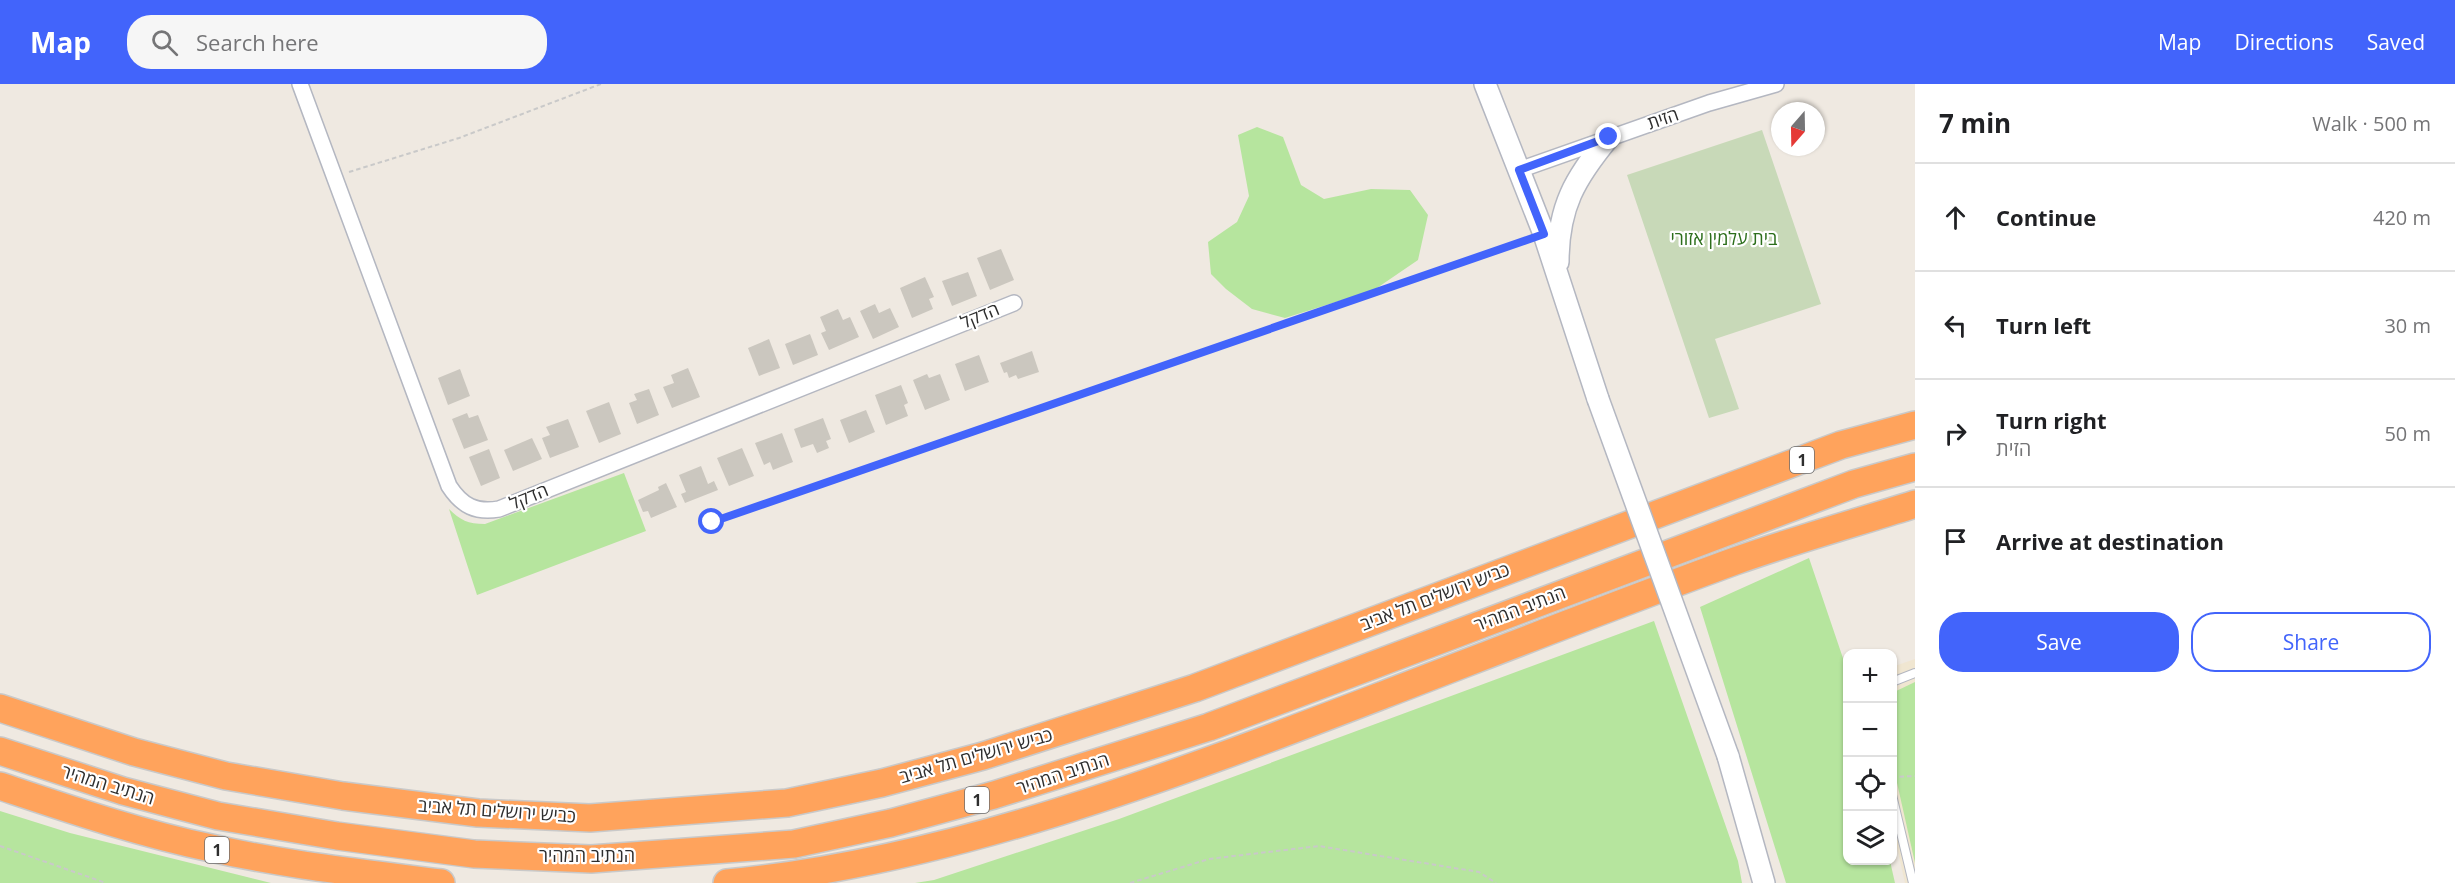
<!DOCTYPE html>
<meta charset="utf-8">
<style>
:root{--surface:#fff;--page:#f6f6f6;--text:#202124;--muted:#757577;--line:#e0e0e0;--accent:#4264fb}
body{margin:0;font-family:"Open Sans",Heebo,sans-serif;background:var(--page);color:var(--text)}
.controls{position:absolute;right:18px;bottom:18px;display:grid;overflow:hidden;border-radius:12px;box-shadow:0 2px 4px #0004}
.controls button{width:54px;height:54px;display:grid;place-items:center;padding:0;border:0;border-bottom:2px solid var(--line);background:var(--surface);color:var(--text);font:30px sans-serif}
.compass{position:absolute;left:1771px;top:18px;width:54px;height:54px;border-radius:50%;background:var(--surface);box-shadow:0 2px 4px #0004;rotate:200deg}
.stop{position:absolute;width:18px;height:18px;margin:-14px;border:4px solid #4264fb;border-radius:50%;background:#fff}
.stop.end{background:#4264fb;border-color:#fff;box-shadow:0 2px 6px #0008}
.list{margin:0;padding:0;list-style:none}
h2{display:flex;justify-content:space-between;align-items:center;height:78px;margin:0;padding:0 24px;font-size:26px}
h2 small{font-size:20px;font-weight:400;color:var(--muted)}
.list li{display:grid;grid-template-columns:39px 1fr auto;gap:18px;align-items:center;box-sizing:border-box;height:108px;padding:0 24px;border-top:2px solid var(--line)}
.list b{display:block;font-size:22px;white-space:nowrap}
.list p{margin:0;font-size:20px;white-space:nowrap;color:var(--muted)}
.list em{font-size:20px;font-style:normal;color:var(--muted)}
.actions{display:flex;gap:12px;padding:18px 24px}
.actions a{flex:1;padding:14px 0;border:2px solid var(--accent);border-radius:24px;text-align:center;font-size:21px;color:var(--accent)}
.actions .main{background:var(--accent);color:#fff}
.icon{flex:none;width:33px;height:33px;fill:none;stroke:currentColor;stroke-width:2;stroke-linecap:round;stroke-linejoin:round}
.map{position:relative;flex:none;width:1915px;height:799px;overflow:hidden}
header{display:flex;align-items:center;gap:36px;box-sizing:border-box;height:84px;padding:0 30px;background:var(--accent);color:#fff}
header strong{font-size:28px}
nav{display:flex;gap:33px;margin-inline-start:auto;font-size:21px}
.search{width:420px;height:54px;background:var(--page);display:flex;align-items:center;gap:15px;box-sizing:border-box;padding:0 21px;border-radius:24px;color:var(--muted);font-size:22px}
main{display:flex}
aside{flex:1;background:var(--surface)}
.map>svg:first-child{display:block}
</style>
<header>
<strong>Map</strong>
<div class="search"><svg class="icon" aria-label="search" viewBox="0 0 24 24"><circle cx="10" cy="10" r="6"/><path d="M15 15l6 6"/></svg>Search here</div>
<nav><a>Map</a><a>Directions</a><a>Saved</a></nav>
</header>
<main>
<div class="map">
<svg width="1915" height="799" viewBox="0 0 1915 799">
<rect width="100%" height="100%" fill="#efe9e1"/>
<polygon fill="#f0e6d1" points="1915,575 1915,799 1905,799 1893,746 1892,583"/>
<g fill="#b6e59e">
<polygon points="1257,43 1283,53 1301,101 1324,115 1371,105 1410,106 1428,131 1418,176 1374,206 1285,234 1252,225 1226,205 1211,190 1208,158 1237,138 1249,112 1238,51"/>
<path d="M624,389L646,447L477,511L449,425C460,436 468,440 485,440Z"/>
<polygon points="1809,474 1847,586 1848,776 1890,777 1895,799 1786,799 1700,523"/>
<polygon points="1654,537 1738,777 1742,799 915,799 934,796 1119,735"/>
<polygon points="1915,598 1915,779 1893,681 1892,609"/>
<polygon points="0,727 70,749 271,799 0,799"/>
</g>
<polygon fill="#c8d9b8" points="1762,46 1821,220 1715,255 1739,325 1709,334 1627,91"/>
<g fill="#cbc7bf">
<polygon points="1001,165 1014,196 990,206 977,174"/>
<polygon points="968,188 977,212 952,222 942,197"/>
<polygon points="925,193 934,213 929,215 933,225 912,234 900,204"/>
<polygon points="875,220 879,229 890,224 899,243 873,255 860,227"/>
<polygon points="838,225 843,236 850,233 859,253 829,266 821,249 826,247 820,233"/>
<polygon points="810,250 818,271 793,281 785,260"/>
<polygon points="769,255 780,284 759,292 748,264"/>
<polygon points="1032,267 1039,288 1018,295 1016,291 1009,294 1007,288 1004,289 1000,279"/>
<polygon points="979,271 989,298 965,307 955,280"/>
<polygon points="688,284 700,313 672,324 663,303 674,299 671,291"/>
<polygon points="460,285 470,312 448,321 438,294"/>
<polygon points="927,290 929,294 940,290 950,316 925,326 913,296"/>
<polygon points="901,301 908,319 904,321 908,332 886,341 875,311"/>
<polygon points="649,305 659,331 637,340 629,319 637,316 634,310"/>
<polygon points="609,318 621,350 599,359 586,327"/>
<polygon points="866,326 875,348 849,359 840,336"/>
<polygon points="467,329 469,334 478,331 488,356 464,365 452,335"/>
<polygon points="823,334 831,355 826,357 829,364 817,369 813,360 801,364 794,345"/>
<polygon points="568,335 579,363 550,374 542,354 550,351 546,343"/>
<polygon points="782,349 793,378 773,386 770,378 764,381 755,359"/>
<polygon points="532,354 542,375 513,387 504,366"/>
<polygon points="742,364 754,392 729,402 717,374"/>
<polygon points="489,365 500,394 481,402 469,373"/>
<polygon points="701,382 708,400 714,397 718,406 685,419 681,410 686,408 679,391"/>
<polygon points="666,399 677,423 651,434 648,427 643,428 638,416 659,406 658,403"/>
</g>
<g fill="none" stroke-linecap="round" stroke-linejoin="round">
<defs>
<g id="lane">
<polyline points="1892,598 1915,589"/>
<polyline points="1892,711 1913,799"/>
</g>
<g id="street">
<path d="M300,0L449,402C462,422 476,429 499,425L1014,219"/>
<polyline points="1519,86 1709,19 1776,0"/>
</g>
<g id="secondary">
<polyline points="1485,0 1544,150 1598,315"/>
<path d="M1558,178C1558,123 1575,94 1609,53"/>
<polyline points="1728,672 1764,799"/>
</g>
<g id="highway">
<polyline points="0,624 134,668 226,692 343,712 478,729 590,734 787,719 882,699 983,672 1195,604 1841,361 1915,341"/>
<polyline points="0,667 123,707 218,732 337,752 474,770 591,775 794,760 891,739 994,711 1209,643 1854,400 1915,383"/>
<path d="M0,702C69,725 139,749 211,764C286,781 364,789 441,799"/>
<path d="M727,799C950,778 1175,691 1383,611C1500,566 1617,520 1735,477C1794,456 1855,439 1915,420"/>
</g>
</defs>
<use href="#lane" stroke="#b4b7c1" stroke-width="10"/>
<use href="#street" stroke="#b4b7c1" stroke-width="18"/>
<use href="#secondary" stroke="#b4b7c1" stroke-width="24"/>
<use href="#highway" stroke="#c9c9c9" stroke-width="30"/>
<g stroke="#c9c9c9" stroke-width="2" stroke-dasharray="4.5 3" stroke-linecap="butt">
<polyline points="349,88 459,54 601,0"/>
<polyline points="712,438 1528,156"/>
<polyline points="1892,693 1915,692"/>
<polyline points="0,762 106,799"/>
<polyline points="1130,799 1209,775 1319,762 1479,788 1496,799"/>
</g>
<use href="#lane" stroke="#fff" stroke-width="8"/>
<use href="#street" stroke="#fff" stroke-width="15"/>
<use href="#secondary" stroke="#fff" stroke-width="21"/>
<use href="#highway" stroke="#ffa35c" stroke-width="27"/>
<defs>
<polyline id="secondary-bridge" points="1598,315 1728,672"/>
</defs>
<use href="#secondary-bridge" stroke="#b4b7c1" stroke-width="24" stroke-linecap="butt"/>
<use href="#secondary-bridge" stroke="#fff" stroke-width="21"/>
</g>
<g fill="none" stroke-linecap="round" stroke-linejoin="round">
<polyline stroke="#4264fb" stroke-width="8" points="712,438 1544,150 1519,86 1609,53"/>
</g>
<g text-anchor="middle" stroke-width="4.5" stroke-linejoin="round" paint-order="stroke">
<g fill="#fff" stroke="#6d6d6d" stroke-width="1.5">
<rect x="1790" y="363" width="24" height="26" rx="4.5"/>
<rect x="965" y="703" width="24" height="26" rx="4.5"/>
<rect x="205" y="753" width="24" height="26" rx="4.5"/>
</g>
<g font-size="16" font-weight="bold" fill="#2e2e2e">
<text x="1802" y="382">1</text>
<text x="977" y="722">1</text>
<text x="217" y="772">1</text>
</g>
<g font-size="18" fill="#2e2e2e" stroke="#fff">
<text transform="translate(1663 35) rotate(-19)" y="6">הזית</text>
<text transform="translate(980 232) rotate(-22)" y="6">הדקל</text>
<text transform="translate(529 413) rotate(-22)" y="6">הדקל</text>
<text transform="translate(1435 513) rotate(-21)" y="6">כביש ירושלים תל אביב</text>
<text transform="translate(1520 525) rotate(-21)" y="6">הנתיב המהיר</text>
<text transform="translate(976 672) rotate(-16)" y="6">כביש ירושלים תל אביב</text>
<text transform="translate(1063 690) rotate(-18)" y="6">הנתיב המהיר</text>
<text transform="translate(108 701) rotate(17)" y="6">הנתיב המהיר</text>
<text transform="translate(497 727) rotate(4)" y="6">כביש ירושלים תל אביב</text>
<text x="587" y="778">הנתיב המהיר</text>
</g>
<g font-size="18" fill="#2c6e1b" stroke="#fff">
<text x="1724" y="161">בית עלמין אזורי</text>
</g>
</g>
</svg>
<div class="controls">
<button>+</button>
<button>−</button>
<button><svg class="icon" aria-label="locate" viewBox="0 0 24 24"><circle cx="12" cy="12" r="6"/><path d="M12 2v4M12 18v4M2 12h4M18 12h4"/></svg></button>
<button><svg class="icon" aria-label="layers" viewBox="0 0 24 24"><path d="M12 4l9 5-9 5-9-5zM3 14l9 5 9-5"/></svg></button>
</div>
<svg class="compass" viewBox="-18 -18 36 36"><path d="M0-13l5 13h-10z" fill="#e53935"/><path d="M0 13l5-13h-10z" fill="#757577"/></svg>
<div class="stop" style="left:712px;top:438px"></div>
<div class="stop end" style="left:1609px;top:53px"></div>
</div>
<aside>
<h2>7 min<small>Walk · 500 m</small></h2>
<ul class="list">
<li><svg class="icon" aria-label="ahead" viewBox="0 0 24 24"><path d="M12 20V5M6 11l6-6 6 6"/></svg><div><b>Continue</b></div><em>420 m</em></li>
<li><svg class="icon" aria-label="left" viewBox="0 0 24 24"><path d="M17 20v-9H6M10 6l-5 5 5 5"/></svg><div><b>Turn left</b></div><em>30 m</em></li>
<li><svg class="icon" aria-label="right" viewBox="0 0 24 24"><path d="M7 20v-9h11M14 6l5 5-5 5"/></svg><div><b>Turn right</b><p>הזית</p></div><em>50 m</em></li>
<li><svg class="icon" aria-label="arrive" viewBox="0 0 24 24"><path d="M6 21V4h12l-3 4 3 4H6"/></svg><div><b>Arrive at destination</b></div></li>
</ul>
<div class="actions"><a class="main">Save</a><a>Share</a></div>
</aside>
</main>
